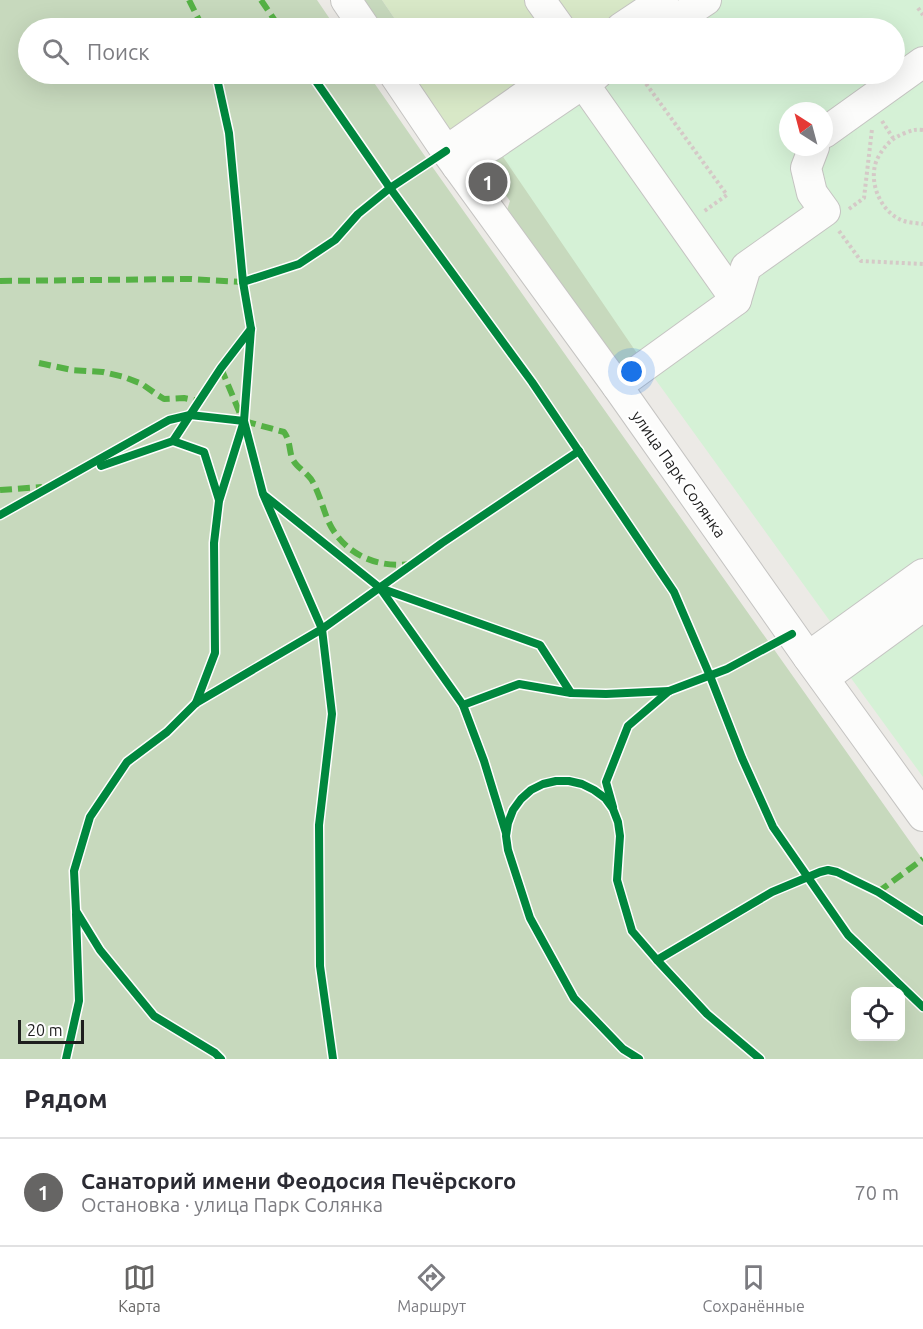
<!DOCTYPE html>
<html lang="ru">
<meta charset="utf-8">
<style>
:root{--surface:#fff;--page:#f7f7f7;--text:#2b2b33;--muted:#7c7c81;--line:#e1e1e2;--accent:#666564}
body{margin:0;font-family:Ubuntu,sans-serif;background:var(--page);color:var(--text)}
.controls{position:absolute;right:18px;bottom:18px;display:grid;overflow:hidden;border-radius:12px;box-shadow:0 6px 24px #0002}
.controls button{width:54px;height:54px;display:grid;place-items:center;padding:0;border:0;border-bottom:2px solid var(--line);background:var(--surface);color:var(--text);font:30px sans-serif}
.compass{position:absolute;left:779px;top:102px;width:54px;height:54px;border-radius:50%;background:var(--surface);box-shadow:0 6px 24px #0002;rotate:324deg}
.scale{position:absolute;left:18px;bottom:15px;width:66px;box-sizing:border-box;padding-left:6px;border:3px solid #1e1e1e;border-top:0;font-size:16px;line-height:21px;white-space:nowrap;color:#1e1e1e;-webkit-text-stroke:4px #fff;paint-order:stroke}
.you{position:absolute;left:632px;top:372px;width:21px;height:21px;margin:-15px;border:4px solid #fff;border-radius:50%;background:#1a73e8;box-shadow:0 0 0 9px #1a73e833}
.badge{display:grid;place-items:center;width:39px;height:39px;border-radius:50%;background:var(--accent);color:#fff;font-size:20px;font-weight:700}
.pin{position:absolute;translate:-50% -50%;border:3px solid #fff;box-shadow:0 2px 6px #0006}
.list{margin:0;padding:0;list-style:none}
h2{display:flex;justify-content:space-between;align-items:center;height:78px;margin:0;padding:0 24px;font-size:26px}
h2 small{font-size:20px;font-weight:400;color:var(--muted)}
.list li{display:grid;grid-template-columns:39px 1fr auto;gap:18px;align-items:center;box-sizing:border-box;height:108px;padding:0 24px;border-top:2px solid var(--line)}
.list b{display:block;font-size:22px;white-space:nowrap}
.list p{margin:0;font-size:20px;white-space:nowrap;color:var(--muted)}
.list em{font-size:20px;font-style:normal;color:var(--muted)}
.icon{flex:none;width:33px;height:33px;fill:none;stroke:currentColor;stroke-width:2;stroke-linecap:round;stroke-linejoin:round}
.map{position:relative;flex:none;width:923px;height:1059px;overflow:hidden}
.search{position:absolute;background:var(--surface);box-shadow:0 6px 24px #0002;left:18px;right:18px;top:18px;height:66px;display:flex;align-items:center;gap:15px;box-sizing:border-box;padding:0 21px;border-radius:33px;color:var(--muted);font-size:22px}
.sheet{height:186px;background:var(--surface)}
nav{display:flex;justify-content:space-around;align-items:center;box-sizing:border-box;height:84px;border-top:2px solid var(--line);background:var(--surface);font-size:16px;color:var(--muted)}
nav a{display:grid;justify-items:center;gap:3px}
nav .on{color:var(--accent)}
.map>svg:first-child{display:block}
</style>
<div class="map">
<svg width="923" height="1059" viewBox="0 0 923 1059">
<rect width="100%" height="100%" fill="#eceae6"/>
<g fill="#d8e8c7">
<polygon points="382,0 660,0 617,28 401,28"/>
<polygon points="409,74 551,74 458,141"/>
</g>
<g fill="#c7d9bd" fill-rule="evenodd">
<path d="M0,0H317L336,28H28V74H368L431,165L923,860V1059H0ZM856,992H900V1036H856Z"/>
<polygon points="362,0 382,0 401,28 380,28"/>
<polygon points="537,121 654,339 625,377 505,216 510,201 480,159"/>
</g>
<path fill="#d5f1d6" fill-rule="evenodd" d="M678,0H923V777L832,652L845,642L645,365L484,129L567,74H894V28H635ZM788,111H824V147H788Z"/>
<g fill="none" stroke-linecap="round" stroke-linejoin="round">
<defs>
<g id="minor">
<polyline points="346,0 365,28"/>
<polyline points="540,0 560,28"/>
<polyline points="621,28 663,0"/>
<polyline points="664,28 706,0"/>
<polyline points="394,74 446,151 617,386 808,657 923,816"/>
<polyline points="583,83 736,300 617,386"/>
<polyline points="824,133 923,62"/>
<polyline points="446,151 556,74"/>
<polyline points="457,166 494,144 597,74"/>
<polyline points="736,300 746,267 825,211 812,193 806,168 814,147"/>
<polyline points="808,657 923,574"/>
<polyline points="824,678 923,606"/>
</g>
</defs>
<use href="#minor" stroke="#c5c4c2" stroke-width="32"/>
<g stroke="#d5c9c7" stroke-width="4" stroke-dasharray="3 3" stroke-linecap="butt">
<polyline points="918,8 923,15"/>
<polyline points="820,20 826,28"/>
<polyline points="639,74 727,195 703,212"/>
<polyline points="882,121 893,138"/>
<path d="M923,130C916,129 912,130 905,133C894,137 886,144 880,154C865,176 879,213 904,221C910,223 917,223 923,224"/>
<polyline points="849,209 864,198 872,129"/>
<polyline points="839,231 861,261 923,264"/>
</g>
<use href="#minor" stroke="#fcfcfb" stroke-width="30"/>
<g stroke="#55b145" stroke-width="6" stroke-dasharray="12 6" stroke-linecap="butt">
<polyline points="189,0 203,28"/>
<polyline points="261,0 280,28"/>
<polyline points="0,281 190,279 243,282 248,280"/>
<polyline points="39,363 72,370 103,372 124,377 142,384 156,394 164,399 184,398 199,401"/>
<polyline points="221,368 241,416"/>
<path d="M244,421L284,432C290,440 289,449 292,458C296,467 305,471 311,479C318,490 322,505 327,518C340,551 374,569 410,564"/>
<polyline points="0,490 42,487"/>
<polyline points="878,892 923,859"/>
</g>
<defs>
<g id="cycleway">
<polyline points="311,74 390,188 532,382 674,592 710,676 742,758 773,827 848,935 923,1007"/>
<polyline points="243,282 299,264 335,240 358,214 390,188 446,151"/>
<polyline points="173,441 204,452 219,500"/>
<polyline points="101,466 173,441 221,368 251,329"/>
<polyline points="264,495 380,588 540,645 571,693 606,694 669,691"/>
<polyline points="0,515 169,420 190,415 244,421 263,494 322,629 332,714 319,825 320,966 333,1059"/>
<polyline points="380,588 463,705 484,761 506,833"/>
<polyline points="196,703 215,653 214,543 219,501 244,421 251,329 243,282 229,133 216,74"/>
<polyline points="463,705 519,684 571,693"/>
<polyline points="613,807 606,782 628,726 669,691 727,669 792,634"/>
<polyline points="657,960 772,892 820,872 828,870 837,872 878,892 923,921"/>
<polyline points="66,1059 79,1001 76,914"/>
<polyline points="221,1059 215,1053 154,1016 100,950 76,911 74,871 90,817 127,762 167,732 196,703 322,629 442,543 579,451"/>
<polyline points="639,1059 623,1049 574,998 530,918 508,850 506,836 508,823 513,810 521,799 531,790 543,784 556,781 569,781 582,784 594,790 605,798 613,809 618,822 620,836 617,880 632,931 657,960 707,1014 760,1059"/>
</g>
</defs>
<use href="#cycleway" stroke="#fff" stroke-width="11"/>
<use href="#cycleway" stroke="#00873e" stroke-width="8"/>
</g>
<g text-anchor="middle" stroke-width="4.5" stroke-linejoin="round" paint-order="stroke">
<g font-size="16" fill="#1e1e1e" stroke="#fff">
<text transform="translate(679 474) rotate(55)" y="6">улица Парк Солянка</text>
</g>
</g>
</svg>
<div class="controls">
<button><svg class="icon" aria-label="locate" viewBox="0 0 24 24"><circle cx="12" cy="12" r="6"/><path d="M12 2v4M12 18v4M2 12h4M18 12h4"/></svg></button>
</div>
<svg class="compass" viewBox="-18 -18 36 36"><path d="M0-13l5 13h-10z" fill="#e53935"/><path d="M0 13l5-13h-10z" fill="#7c7c81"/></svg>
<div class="scale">20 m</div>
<div class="you"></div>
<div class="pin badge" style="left:488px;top:182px">1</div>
<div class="search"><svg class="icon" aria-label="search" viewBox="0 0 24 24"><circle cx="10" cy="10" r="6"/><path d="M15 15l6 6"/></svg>Поиск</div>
</div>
<section class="sheet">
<h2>Рядом<small></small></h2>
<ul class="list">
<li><span class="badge">1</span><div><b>Санаторий имени Феодосия Печёрского</b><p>Остановка · улица Парк Солянка</p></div><em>70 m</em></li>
</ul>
</section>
<nav>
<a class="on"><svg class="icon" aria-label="map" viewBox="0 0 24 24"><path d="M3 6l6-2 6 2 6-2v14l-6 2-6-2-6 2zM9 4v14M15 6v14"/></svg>Карта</a>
<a><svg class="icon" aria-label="directions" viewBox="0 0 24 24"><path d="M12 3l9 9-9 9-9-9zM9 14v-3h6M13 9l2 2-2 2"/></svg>Маршрут</a>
<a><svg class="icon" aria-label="saved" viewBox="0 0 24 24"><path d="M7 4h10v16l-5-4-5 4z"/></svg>Сохранённые</a>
</nav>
